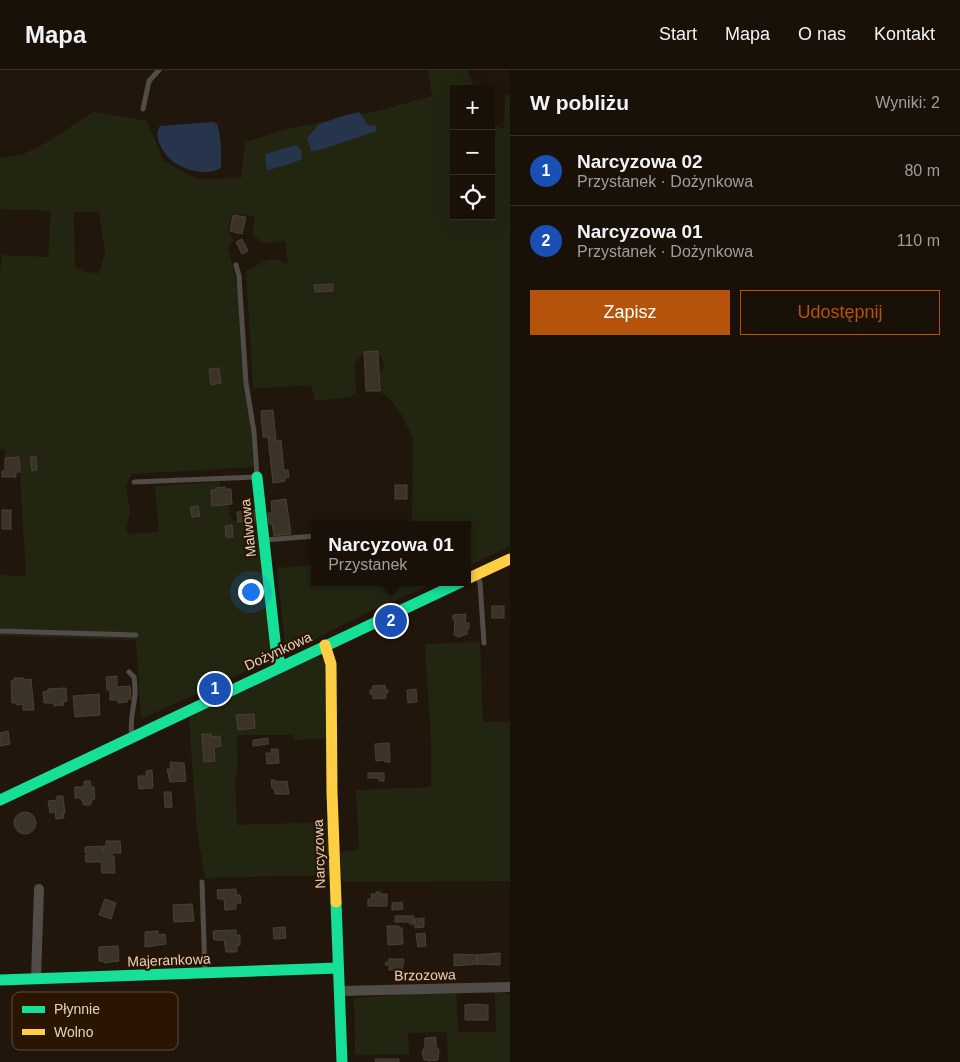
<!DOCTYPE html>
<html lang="pl">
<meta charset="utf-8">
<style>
:root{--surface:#191008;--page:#221912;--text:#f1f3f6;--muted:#9f9d9c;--line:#373029;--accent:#b45309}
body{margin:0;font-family:Arial,sans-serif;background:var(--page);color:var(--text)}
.controls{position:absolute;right:15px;top:15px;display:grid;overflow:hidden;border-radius:0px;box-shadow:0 5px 20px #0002}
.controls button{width:45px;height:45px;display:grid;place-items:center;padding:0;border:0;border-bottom:1px solid var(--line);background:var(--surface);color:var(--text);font:25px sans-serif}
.you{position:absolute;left:250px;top:521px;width:18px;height:18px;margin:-12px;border:4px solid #fff;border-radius:50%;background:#1a73e8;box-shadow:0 0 0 8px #1a73e833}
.badge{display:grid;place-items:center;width:32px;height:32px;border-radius:50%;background:var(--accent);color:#fff;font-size:16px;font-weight:700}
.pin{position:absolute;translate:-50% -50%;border:2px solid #fff;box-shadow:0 1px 5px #0006}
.popup{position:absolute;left:311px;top:451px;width:160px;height:65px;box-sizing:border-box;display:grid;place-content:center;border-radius:0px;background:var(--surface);filter:drop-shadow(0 1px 4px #0005);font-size:16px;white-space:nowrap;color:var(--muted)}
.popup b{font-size:19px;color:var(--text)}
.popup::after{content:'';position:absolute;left:50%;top:100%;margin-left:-10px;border:10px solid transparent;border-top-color:var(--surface)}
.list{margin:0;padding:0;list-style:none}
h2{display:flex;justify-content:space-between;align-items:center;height:65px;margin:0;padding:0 20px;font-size:21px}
h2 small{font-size:16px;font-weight:400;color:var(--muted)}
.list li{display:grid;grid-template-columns:32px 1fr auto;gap:15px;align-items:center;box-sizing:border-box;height:70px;padding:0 20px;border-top:1px solid var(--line)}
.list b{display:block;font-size:19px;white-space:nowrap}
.list p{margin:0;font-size:16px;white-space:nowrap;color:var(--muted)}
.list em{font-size:16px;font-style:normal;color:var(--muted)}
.actions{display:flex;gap:10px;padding:15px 20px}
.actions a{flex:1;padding:11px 0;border:1px solid var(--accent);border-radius:0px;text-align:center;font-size:18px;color:var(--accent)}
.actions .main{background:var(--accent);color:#fff}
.icon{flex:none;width:28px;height:28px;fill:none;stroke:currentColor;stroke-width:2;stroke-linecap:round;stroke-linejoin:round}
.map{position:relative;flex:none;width:510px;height:992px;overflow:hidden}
header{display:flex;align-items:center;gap:30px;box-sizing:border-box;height:70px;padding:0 25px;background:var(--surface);border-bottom:1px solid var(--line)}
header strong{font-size:24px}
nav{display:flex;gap:28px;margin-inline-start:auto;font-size:18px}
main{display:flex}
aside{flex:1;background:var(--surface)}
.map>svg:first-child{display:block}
</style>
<header>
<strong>Mapa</strong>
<nav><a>Start</a><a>Mapa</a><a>O nas</a><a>Kontakt</a></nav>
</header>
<main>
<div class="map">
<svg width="510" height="992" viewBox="0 0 510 992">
<rect width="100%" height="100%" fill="#21160b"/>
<g fill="#222611" fill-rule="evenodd">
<path d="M428,0H467L475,19H454V146H491V56L504,58L505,25H510V476L467,497V455H412L413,369L404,349L393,332L380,321L378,306L385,296L378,281L364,282L355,293L356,323L350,327L315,331L311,316L253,318L246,201L267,190L276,189L288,194L285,171C271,173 263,176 253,165L254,146L232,144L228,160L234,171L228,176C247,248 249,324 253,397L131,404L126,416L130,441L126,458L129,464L159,462L155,416L220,412L221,418L211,420L212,435H229L230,445L231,446L232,451L258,450L272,580L268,591L141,649L136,570L0,566V505L26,506L19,387L5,388V379H0V201L2,185L48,187L51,141L0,139V88L22,85L46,73L93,42L147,51L164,91L196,109L241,108L245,72L287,59L382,40L432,26ZM74,142H99L105,183L99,203L85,202L75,197Z"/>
<polygon points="315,495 315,512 436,512 367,543 291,581 285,575 277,498"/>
<polygon points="480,572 483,652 510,652 510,811 346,812 341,808 341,782 359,780 356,720 431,717 431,673 425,574"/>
<polygon points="318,586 327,591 328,668 293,670 293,665 237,665 238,703 235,706 237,755 328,752 331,805 205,808 197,760 189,651 191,646"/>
<polygon points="456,921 458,962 496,962 495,921 510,924 510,992 448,992 447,962 408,963 409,984 355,985 354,928"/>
</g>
<g fill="#26354b">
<polygon points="359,42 369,56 375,55 377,61 320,80 311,81 307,68 318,55 339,47"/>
<path d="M213,52L217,54C222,67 221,84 221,98C209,106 187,101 175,93C165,87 152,67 160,56Z"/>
<path d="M297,75L301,80L302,89C290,95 279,96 267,101L265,84Z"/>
</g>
<g fill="#3b3228" stroke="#4a4037">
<polygon points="233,145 246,147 242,164 230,161"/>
<polygon points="242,169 248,181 242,184 236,172"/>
<polygon points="333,214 333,221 315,222 314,215"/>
<polygon points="378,281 380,321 366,321 364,282"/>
<polygon points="219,298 221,313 211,315 209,299"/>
<polygon points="273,340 276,371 281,370 284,400 288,400 289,407 285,408 285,411 273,413 268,367 263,367 261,341"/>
<polygon points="36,386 37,400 32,401 30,387"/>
<polygon points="19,387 20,402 16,402 16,407 2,407 2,401 5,400 5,388"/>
<rect x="395" y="415" width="12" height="14"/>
<polygon points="225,417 225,419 231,419 232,434 212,436 211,420 216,420 216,418"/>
<polygon points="286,429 291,464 274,466 272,454 269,454 268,443 272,443 271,431"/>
<polygon points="198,436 200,446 192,447 190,437"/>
<rect x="2" y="440" width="9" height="19"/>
<polygon points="257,440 258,450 238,452 237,442"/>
<polygon points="232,455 233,467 226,467 225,456"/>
<rect x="492" y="536" width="12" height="12"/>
<polygon points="466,544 465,553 469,553 469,559 467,559 467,564 459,567 454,565 455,550 453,550 453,545"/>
<polygon points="117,606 117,617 130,616 131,629 127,629 127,632 118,633 118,630 110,630 110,620 107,620 106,607"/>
<polygon points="14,608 24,608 24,610 31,609 34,640 23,640 23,634 17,635 17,633 12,633 11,611 14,611"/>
<polygon points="385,615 386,620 388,620 388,623 386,623 386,628 373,629 373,624 370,624 370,620 373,620 372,616"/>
<polygon points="66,618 67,631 63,632 64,635 54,636 54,633 44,633 43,622 48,621 48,619"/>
<polygon points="416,619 417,632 408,633 407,620"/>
<polygon points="99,624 100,645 75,647 73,626"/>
<polygon points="254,644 255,658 238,660 236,645"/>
<polygon points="8,661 10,674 0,676 0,663"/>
<polygon points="202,664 211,664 211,667 220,666 221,676 214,677 215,691 204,692"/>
<polygon points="268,668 268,674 253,676 253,670"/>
<polygon points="389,673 390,692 385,692 385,690 376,691 375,674"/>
<polygon points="271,679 278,679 279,693 267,694 266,683 272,683"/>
<polygon points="170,692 184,693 186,711 170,712 167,699 171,699"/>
<polygon points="152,700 153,718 139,719 138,706 146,706 146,701"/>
<polygon points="368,703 384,703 384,711 379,711 379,708 368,708"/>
<polygon points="271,710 275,710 275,712 287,711 289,724 275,724 274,718 272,718"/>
<polygon points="84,711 90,711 91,717 94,717 95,729 92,729 92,732 90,735 84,735 81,728 75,728 75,717 84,717"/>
<polygon points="164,722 171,722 172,737 165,738"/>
<polygon points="57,726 63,726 65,743 63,743 64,748 56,749 55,742 50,743 48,731 57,730"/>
<circle cx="25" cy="753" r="11"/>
<polygon points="106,771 120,771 121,783 112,783 112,786 114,786 115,803 102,803 101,792 86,792 85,785 88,785 88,783 85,783 85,777 101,776 103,782 103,776 106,776"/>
<polygon points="236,819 236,825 240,825 241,833 236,833 236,839 225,840 224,829 218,829 217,820"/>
<polygon points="376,822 380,822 380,824 387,824 387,836 368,836 368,829 372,829 371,824 376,824"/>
<polygon points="105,829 116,833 111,849 99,845"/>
<polygon points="402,832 403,839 392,840 392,833"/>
<polygon points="192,834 194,851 174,852 173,835"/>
<polygon points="395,846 414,846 414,854 410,854 410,852 395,852"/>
<polygon points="424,848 424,857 415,858 415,849"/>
<polygon points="387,856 399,856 399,858 402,858 403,874 388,875"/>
<polygon points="285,857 286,868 274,869 273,858"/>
<polygon points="236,860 236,865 240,865 240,875 237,876 237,882 226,882 224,870 214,870 213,861"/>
<polygon points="158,861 158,865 165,864 166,874 145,877 145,862"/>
<polygon points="425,863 426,876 418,877 416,864"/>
<polygon points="118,876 119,891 104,893 104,891 99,891 99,877"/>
<polygon points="500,883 500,895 477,894 477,885"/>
<polygon points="454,884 477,885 477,894 454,896"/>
<polygon points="389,889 404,889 402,900 389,900 389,895 385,895 386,892 389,892"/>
<polygon points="472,934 488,935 488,950 465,950 465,935"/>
<polygon points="436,967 436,976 439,980 438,990 428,991 428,990 424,990 422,983 425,976 425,968"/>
<polygon points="375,989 399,989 399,992 376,992"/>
</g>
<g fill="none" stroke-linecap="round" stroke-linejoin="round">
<g stroke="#514c47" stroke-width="5">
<polyline points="143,39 149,11 159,0"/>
<polyline points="134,412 257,407 254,362 246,313 239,206 236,195"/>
<polyline points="265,470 315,466"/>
<polyline points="477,505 480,513 484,573"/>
<polyline points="0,561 136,565"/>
<path d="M129,602L134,607C135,613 135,619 135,624C134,637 129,653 132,666"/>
<polyline points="202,812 205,904"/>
</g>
<g stroke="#514c47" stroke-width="10">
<polyline points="36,908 39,819"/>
<polyline points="340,921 510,917"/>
</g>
<g stroke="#16e098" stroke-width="11">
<polyline points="257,407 276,580 281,596"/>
<polyline points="0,730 461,512"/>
<polyline points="336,832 342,992"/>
<polyline points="0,910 338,898"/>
</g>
<g stroke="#ffcf43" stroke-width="11">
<polyline points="467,509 510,489"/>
<polyline points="325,575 331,594 332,722 336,832"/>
</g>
</g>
<g text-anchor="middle" stroke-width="4.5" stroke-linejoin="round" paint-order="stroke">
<g font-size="14" fill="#e0d1c4" stroke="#2a1502">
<text transform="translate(248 458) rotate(-96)" y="5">Malwowa</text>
<text transform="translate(278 581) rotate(-25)" y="5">Dożynkowa</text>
<text transform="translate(319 784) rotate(-92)" y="5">Narcyzowa</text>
<text transform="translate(169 890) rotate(-2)" y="5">Majerankowa</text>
<text transform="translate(425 905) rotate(-1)" y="5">Brzozowa</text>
</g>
</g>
<rect x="12" y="922" width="166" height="58" rx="8" fill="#2a1502" stroke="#614d3c" stroke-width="1"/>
<rect x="22" y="936" width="23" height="7" fill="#16e098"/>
<rect x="22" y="959" width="23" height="6" fill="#ffcf43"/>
<g font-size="14" fill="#e0d1c4">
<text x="54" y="944">Płynnie</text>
<text x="54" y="967">Wolno</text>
</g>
</svg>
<div class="controls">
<button>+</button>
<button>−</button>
<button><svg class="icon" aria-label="locate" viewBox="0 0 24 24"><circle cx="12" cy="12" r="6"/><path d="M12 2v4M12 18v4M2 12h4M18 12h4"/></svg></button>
</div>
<div class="you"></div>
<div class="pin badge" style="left:215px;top:619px;background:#1a4fb4">1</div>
<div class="pin badge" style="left:391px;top:551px;background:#1a4fb4">2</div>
<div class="popup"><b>Narcyzowa 01</b>Przystanek</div>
</div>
<aside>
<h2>W pobliżu<small>Wyniki: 2</small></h2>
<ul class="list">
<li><span class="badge" style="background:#1a4fb4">1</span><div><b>Narcyzowa 02</b><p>Przystanek · Dożynkowa</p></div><em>80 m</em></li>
<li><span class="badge" style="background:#1a4fb4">2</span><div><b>Narcyzowa 01</b><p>Przystanek · Dożynkowa</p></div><em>110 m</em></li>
</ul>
<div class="actions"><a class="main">Zapisz</a><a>Udostępnij</a></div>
</aside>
</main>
